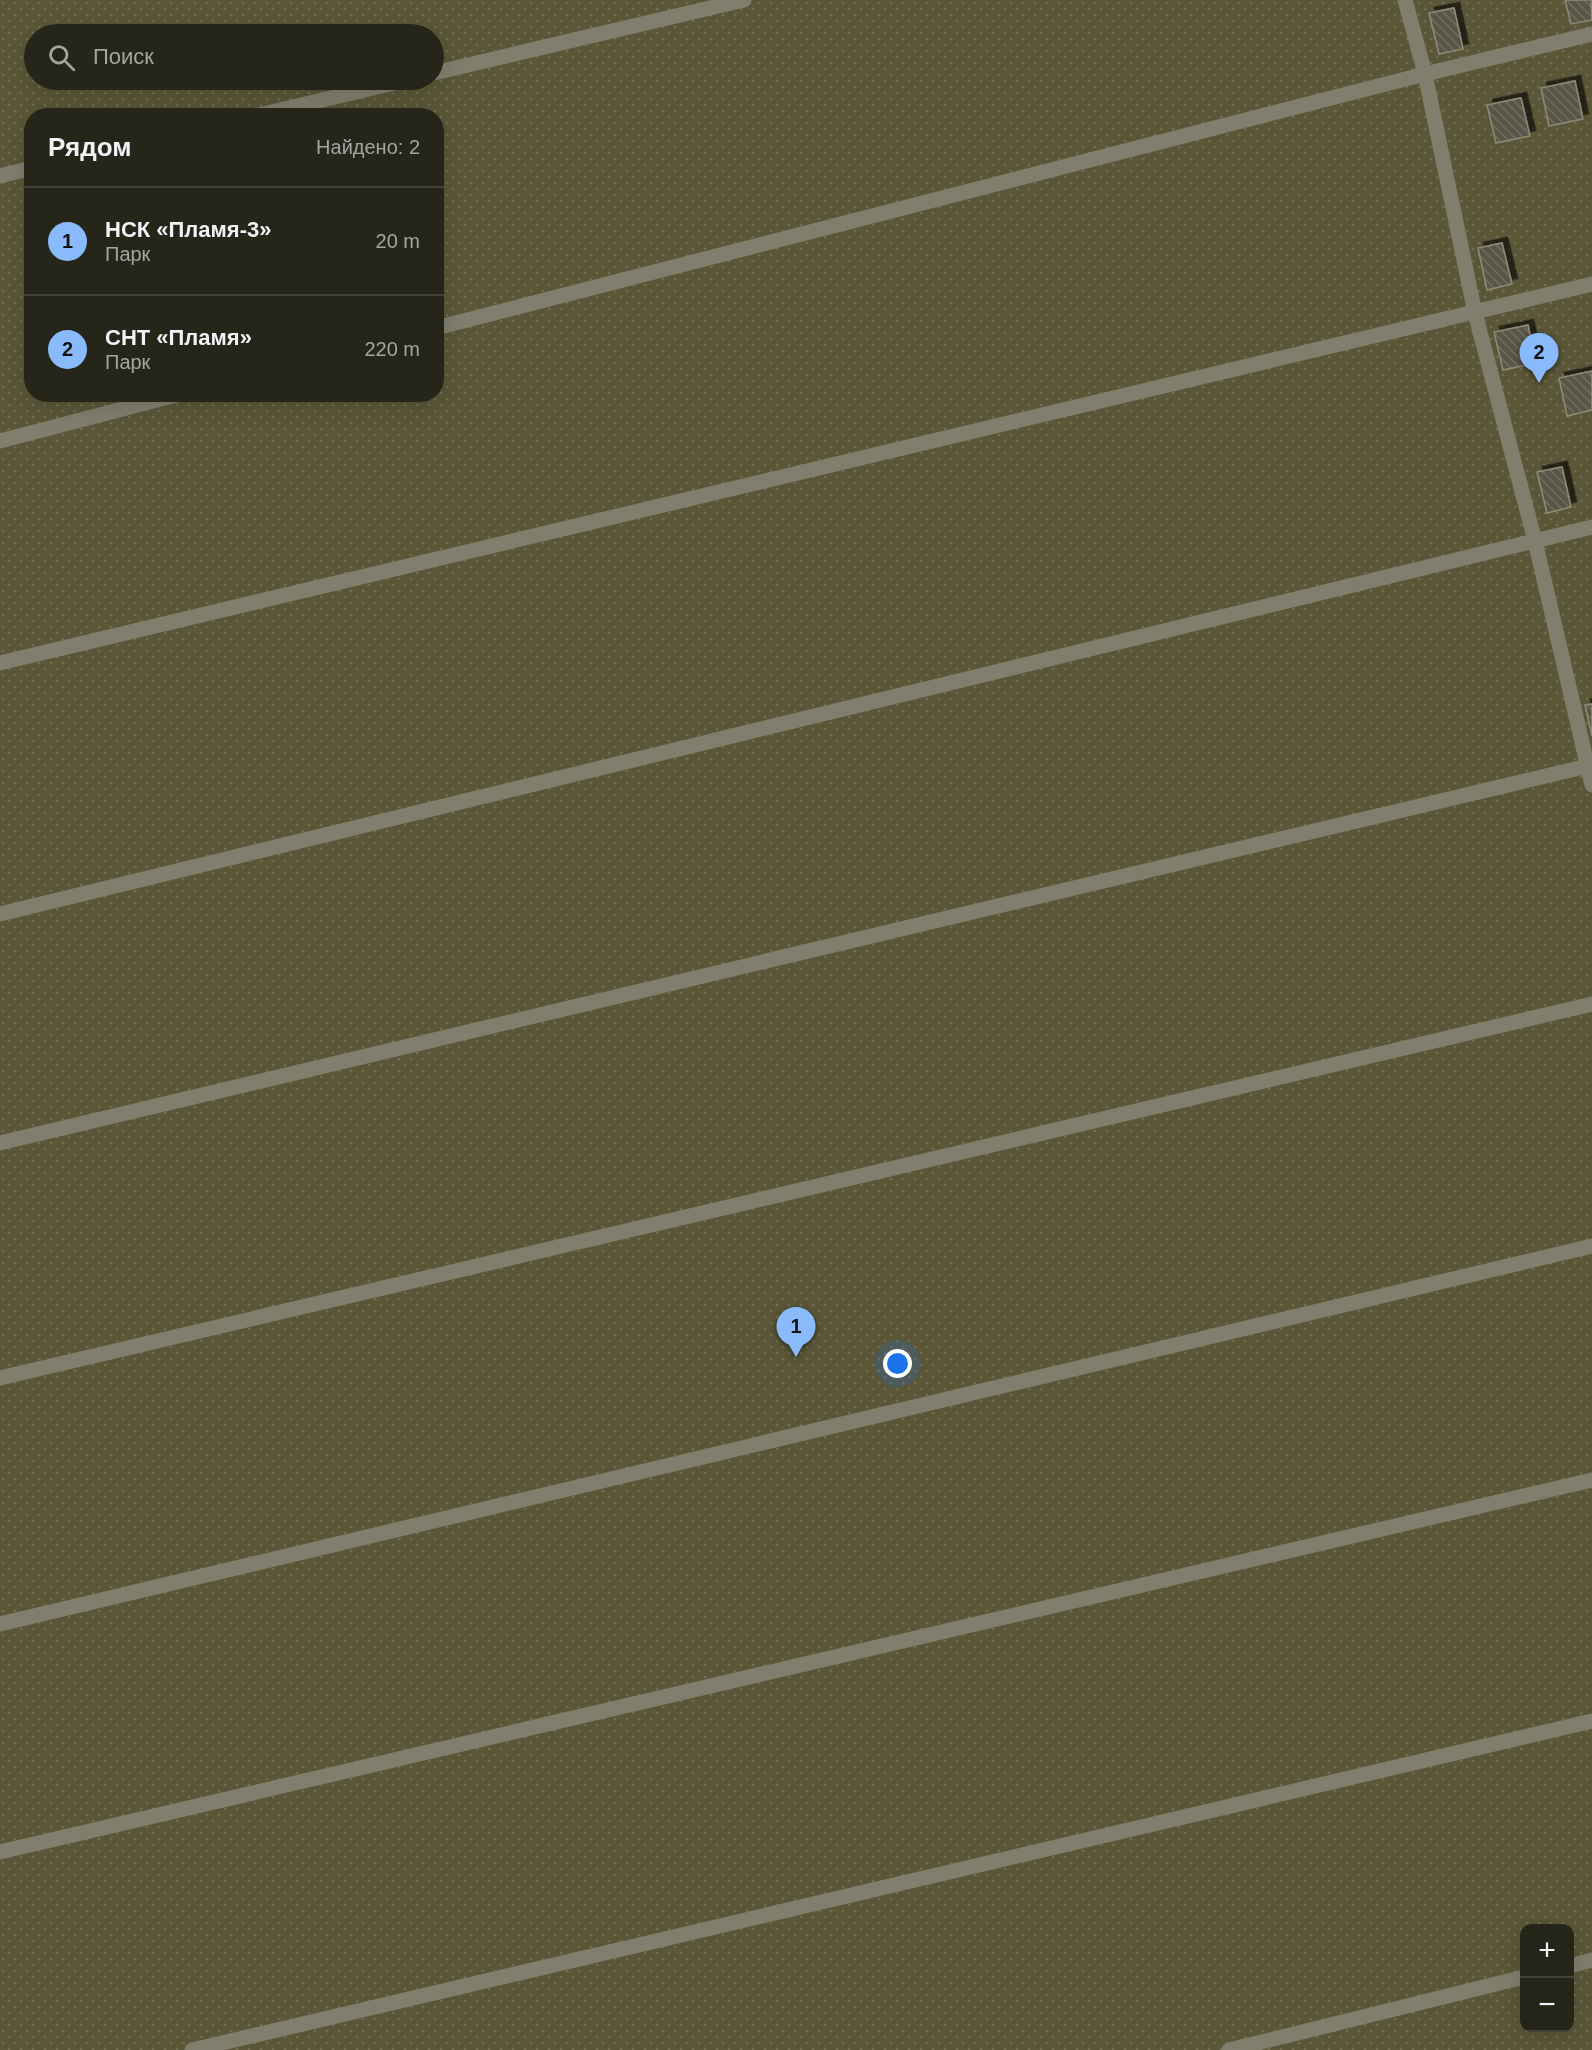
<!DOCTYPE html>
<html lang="ru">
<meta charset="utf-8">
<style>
:root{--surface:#26251a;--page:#323127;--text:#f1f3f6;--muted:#a4a5a2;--line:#424239;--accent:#89bafc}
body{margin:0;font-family:Helvetica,sans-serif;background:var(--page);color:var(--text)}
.controls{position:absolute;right:18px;bottom:18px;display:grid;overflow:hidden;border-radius:12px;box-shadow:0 6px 24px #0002}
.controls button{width:54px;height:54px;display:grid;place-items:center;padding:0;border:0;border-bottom:2px solid var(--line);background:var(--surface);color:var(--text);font:30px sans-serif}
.you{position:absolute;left:898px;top:1364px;width:21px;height:21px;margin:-15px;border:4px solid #fff;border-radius:50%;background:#1a73e8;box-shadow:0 0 0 9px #1a73e833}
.badge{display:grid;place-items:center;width:39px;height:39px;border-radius:50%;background:var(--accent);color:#111;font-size:20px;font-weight:700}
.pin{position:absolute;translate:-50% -50px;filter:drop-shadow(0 2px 3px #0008)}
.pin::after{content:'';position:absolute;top:32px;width:21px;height:18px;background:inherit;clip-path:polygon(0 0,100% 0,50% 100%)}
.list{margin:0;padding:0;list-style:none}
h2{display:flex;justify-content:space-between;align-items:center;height:78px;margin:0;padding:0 24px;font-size:26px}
h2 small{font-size:20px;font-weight:400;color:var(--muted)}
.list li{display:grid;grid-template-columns:39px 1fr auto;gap:18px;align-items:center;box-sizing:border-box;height:108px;padding:0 24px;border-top:2px solid var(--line)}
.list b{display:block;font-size:22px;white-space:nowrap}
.list p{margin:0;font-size:20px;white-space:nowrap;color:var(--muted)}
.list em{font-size:20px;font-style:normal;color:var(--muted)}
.icon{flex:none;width:33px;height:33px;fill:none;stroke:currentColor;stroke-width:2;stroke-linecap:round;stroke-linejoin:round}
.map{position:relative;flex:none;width:1592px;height:2050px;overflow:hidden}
.search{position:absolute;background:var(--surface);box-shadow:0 6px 24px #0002;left:24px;top:24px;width:420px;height:66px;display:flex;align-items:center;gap:15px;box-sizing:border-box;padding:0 21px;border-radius:33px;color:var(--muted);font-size:22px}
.panel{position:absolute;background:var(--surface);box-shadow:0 6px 24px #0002;left:24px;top:108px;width:420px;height:294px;border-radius:24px}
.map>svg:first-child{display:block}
</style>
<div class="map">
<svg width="1592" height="2050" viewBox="0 0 1592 2050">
<defs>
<pattern id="garden-dots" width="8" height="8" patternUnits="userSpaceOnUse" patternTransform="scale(1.5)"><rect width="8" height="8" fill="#5a5637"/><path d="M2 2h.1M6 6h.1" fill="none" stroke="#716d53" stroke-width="1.8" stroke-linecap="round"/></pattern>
<pattern id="building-back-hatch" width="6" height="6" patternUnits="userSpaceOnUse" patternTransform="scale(1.5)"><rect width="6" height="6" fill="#595747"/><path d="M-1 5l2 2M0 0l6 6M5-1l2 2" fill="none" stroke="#706e60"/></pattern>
<filter id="shadow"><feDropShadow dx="5.5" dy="-5.5" stdDeviation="0" flood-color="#0009"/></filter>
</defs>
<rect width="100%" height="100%" fill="#333122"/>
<path fill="url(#garden-dots)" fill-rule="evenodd" d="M0,0H1592V2050H0ZM34,34H434V80H34ZM32,116H436V394H32ZM1524,1928H1570V2028H1524Z"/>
<g fill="url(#building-back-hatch)" stroke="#8d8b7a" stroke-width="1.5" filter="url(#shadow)">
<polygon points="1565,0 1591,0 1592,20 1571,24"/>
<polygon points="1454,8 1463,49 1439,54 1429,13"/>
<polygon points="1575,81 1583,119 1549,126 1541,88"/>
<polygon points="1521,98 1530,136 1496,143 1487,105"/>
<polygon points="1502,243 1512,284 1487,290 1478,248"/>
<polygon points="1528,325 1536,363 1503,370 1494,332"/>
<polygon points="1592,371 1592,410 1567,416 1559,378"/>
<polygon points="1562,467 1571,507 1547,513 1537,472"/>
<polygon points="1592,704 1592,736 1585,705"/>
</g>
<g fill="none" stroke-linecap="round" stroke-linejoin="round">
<g stroke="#807e6d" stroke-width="15">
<polyline points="434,73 744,0"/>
<polyline points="255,116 407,80"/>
<polyline points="0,176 32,168"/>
<polyline points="436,328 1425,74 1592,34"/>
<polyline points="0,441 180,394"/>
<polyline points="0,663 1592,284"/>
<polyline points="0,914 1592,527"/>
<polyline points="0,1143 1592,765"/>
<polyline points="0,1378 1592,1004"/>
<polyline points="0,1624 1592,1246"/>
<polyline points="0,1852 1592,1480"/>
<polyline points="1570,1966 1592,1960"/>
<polyline points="192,2050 1592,1721"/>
<polyline points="1229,2050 1524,1977"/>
</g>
<polyline stroke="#807e6d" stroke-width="15" points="1405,0 1425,74 1475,313 1535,541 1592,785"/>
</g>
</svg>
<div class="controls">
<button>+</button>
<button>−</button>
</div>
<div class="you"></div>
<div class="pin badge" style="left:796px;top:1357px">1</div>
<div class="pin badge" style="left:1539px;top:383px">2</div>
<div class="search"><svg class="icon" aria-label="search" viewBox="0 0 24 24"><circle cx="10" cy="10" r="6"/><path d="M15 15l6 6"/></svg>Поиск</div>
<section class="panel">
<h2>Рядом<small>Найдено: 2</small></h2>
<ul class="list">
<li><span class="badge">1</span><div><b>НСК «Пламя-3»</b><p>Парк</p></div><em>20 m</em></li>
<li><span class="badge">2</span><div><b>СНТ «Пламя»</b><p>Парк</p></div><em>220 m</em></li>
</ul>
</section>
</div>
